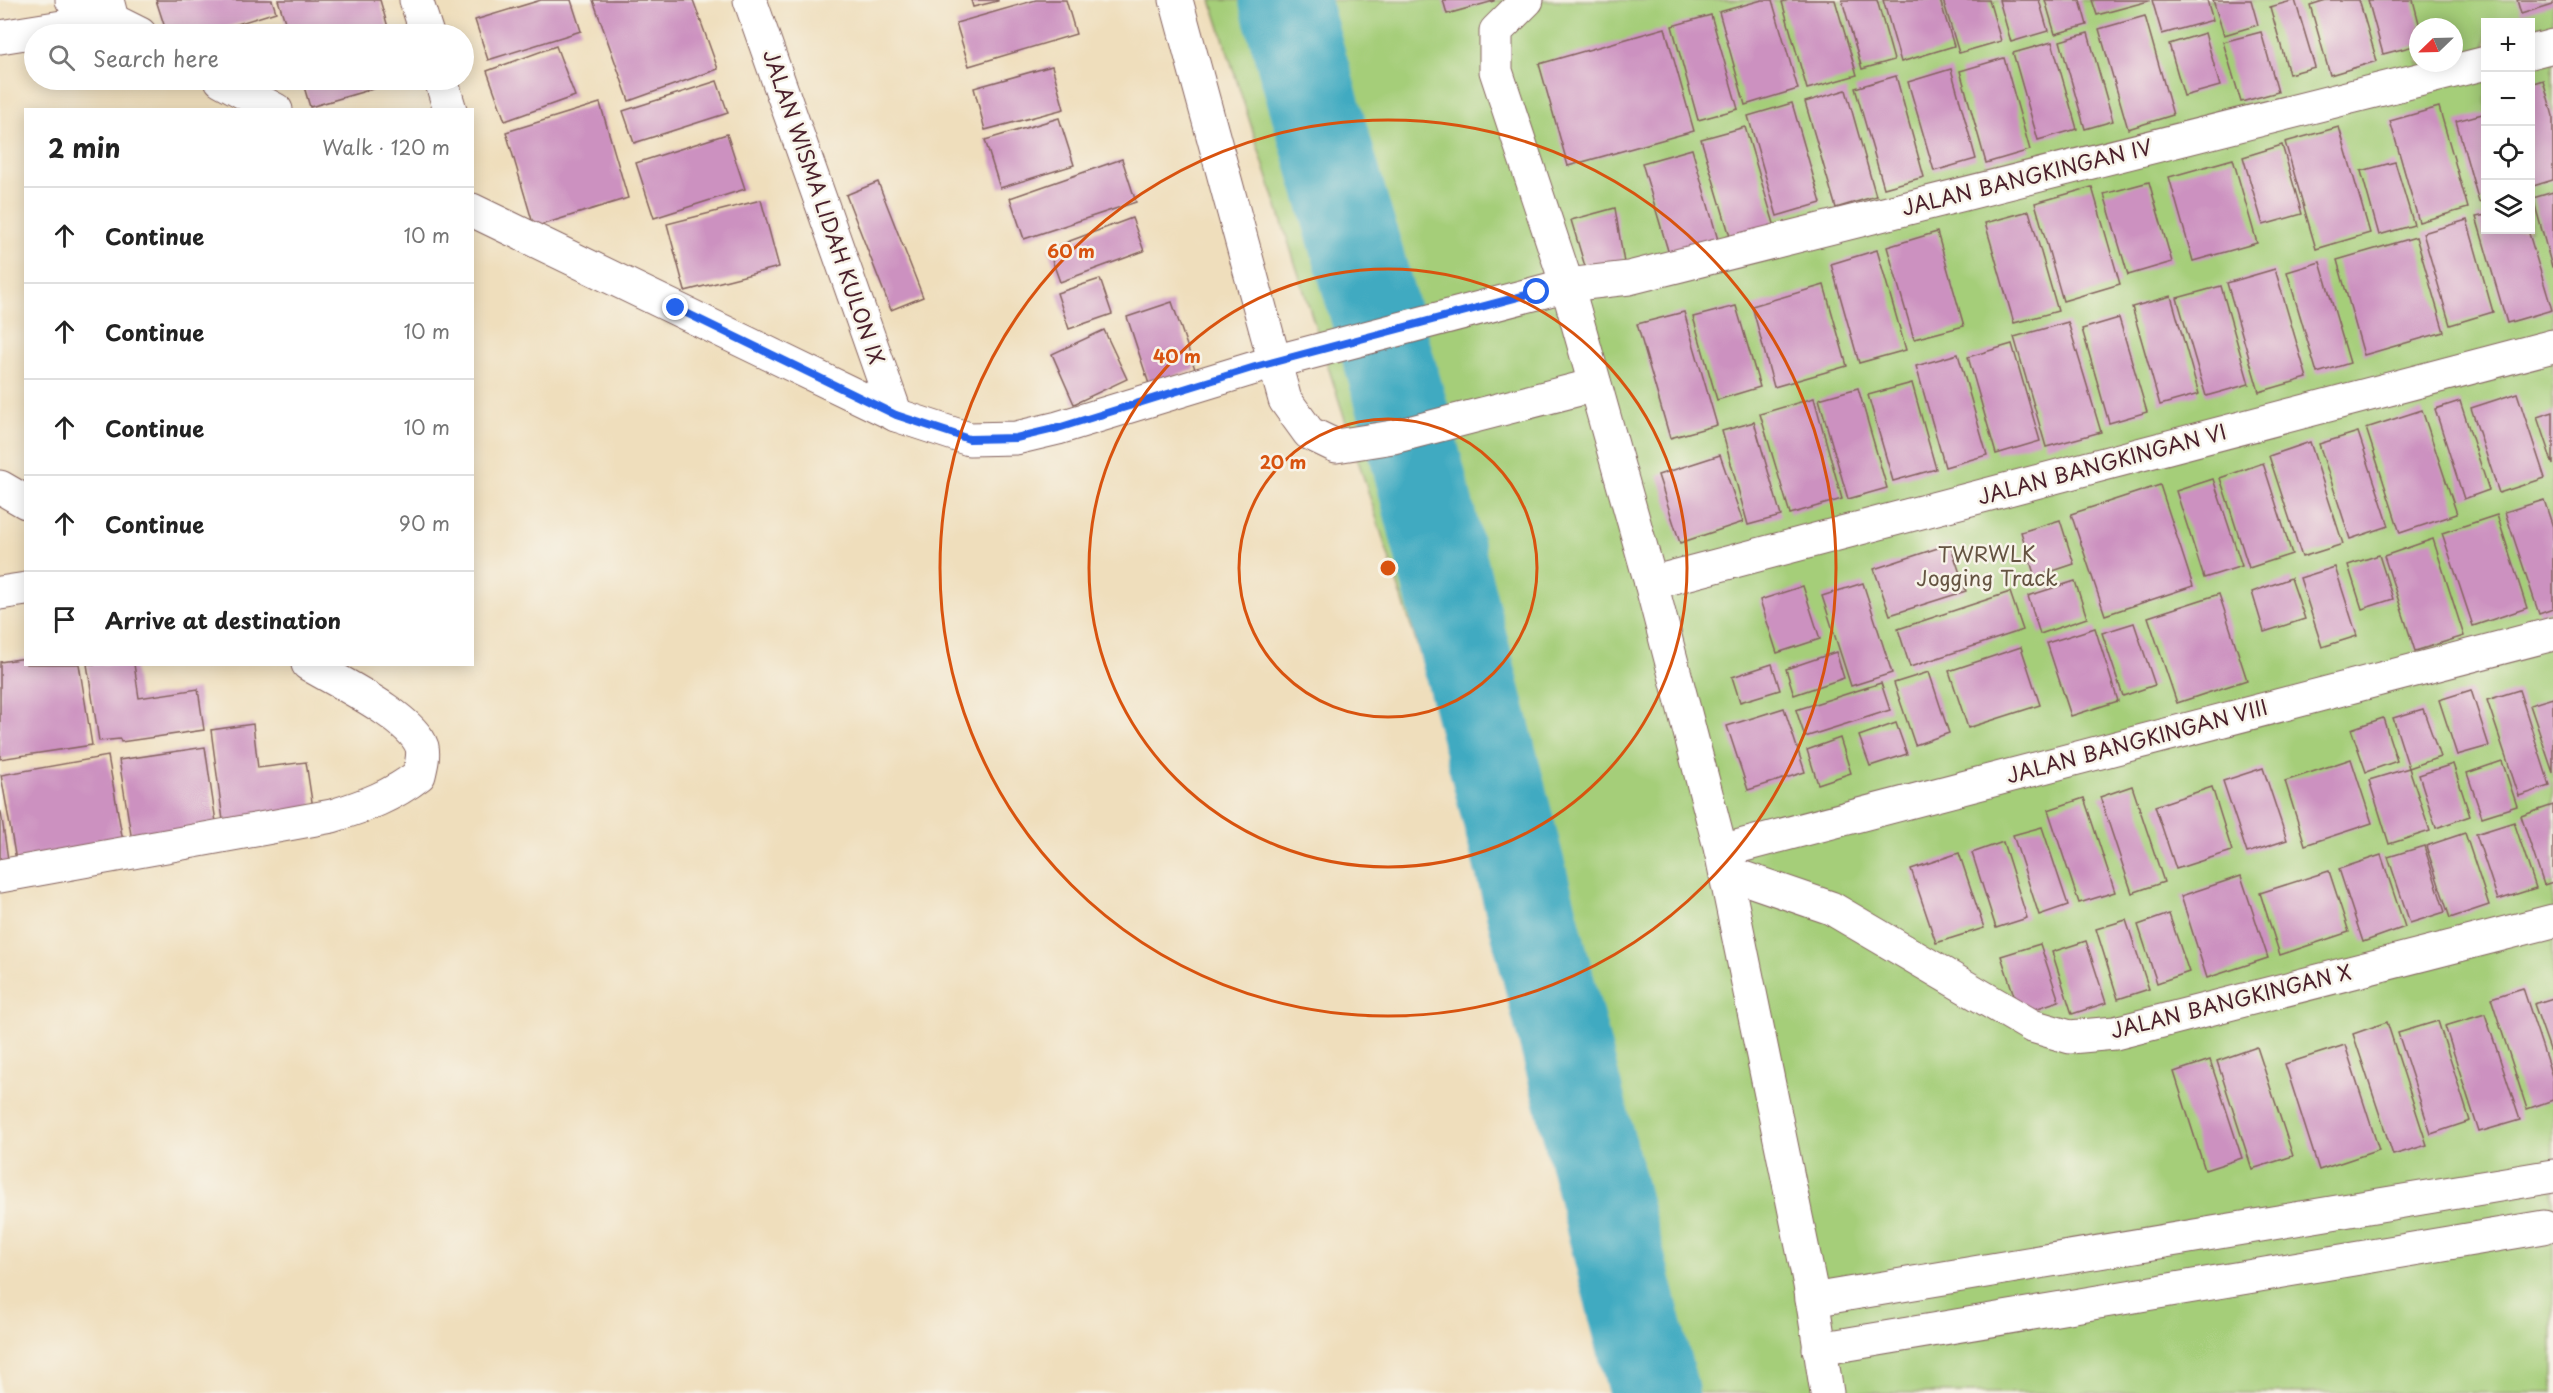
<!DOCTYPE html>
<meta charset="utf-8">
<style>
:root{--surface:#fff;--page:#f2f2f2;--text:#222;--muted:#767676;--line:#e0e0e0}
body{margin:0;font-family:"Playpen Sans",sans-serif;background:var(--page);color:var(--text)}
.controls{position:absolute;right:18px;top:18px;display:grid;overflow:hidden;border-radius:0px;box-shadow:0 3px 15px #0003}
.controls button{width:54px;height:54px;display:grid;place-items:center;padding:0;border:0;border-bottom:2px solid var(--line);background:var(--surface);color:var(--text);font:30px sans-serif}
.compass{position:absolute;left:2409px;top:18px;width:54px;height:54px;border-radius:50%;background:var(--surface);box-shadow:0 3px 15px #0003;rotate:247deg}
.stop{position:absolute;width:18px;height:18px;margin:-14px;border:4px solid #2563eb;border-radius:50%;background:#fff}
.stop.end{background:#2563eb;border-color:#fff;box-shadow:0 2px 6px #0008}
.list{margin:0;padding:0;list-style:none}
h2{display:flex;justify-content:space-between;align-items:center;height:78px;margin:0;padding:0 24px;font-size:26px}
h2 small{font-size:20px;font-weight:400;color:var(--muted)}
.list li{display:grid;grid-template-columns:39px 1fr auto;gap:18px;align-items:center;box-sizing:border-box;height:96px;padding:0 24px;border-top:2px solid var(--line)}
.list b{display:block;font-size:22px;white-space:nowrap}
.list em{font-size:20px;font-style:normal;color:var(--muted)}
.icon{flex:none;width:33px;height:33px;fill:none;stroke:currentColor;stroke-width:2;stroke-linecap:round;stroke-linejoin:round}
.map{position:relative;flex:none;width:2553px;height:1393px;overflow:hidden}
.search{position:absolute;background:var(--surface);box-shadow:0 3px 15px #0003;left:24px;top:24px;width:450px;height:66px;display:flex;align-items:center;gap:15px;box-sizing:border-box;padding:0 21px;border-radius:33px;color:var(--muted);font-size:22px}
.panel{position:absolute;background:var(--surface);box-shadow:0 3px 15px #0003;left:24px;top:108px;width:450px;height:558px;border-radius:0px}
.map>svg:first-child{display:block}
</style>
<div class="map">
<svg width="2553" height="1393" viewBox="0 0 2553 1393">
<rect width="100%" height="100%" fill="#f7f3e8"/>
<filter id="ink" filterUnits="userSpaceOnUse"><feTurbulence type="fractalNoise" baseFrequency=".0167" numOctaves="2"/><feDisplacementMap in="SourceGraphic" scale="12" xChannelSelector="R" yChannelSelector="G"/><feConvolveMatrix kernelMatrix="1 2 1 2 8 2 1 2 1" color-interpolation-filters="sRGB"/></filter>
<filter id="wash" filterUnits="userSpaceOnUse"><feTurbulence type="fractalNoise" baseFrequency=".008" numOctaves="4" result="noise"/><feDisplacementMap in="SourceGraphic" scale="24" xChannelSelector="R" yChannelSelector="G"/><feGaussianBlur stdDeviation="1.35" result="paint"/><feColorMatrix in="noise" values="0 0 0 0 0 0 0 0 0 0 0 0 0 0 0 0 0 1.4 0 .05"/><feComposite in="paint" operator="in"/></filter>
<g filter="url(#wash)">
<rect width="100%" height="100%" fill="#efdebc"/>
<path fill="#a5ce79" stroke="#787652" stroke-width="1.5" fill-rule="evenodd" d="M1211,0H2553V1393H1656ZM2486,22H2530V230H2486ZM2418,27H2454V63H2418Z"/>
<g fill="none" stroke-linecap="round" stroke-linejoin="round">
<polyline stroke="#41aac1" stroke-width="90" points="1284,0 1406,420 1654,1393"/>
</g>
<g id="blocks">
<g fill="#cc91c0">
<polygon points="156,0 272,0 276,12 205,34 167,34"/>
<polygon points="278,0 380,0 390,34 289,34"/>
<polygon points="541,0 571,0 581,31 488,60 475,20"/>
<polygon points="593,0 693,0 718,69 629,101"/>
<polygon points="971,0 998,0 998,1 973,7"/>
<polygon points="1036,0 1066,0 1076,34 969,66 956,23"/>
<polygon points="1443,0 1494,0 1494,1 1447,14"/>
<polygon points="1762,0 1772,0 1798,89 1745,105 1719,12"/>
<polygon points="1788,0 1835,0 1857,75 1807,89 1782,2"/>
<polygon points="1842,0 1877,0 1894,60 1862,69"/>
<polygon points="1883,0 1940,0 1954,46 1901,62"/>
<polygon points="1943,0 1989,0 2001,41 1959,53"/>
<polygon points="1999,0 2039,0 2048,31 2011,42"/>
<polygon points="2045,0 2080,0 2087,25 2055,34"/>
<polygon points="2092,0 2149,0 2149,1 2097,15"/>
<polygon points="2152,0 2207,0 2213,20 2162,34"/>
<polygon points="2213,0 2251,0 2258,25 2224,35"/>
<polygon points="2295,0 2315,67 2289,74 2270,7"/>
<polygon points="2326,0 2359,0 2377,61 2330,75 2310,5"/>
<polygon points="2368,0 2413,0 2420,27 2418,27 2418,45 2383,54"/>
<polygon points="2517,0 2553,0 2553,4 2521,14"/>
<polygon points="1711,15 1738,109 1698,120 1672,26"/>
<polygon points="2145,16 2173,115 2128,129 2099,29"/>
<polygon points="1665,28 1694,131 1568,166 1539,64"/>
<polygon points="2261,32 2278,92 2241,102 2223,42"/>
<polygon points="2088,33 2113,121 2085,129 2060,41"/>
<polygon points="2205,33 2220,86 2184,96 2169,44"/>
<polygon points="2052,42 2077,129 2038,140 2013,53"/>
<polygon points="556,46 575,96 505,121 487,71"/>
<polygon points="2004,58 2030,150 1986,163 1960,71"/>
<polygon points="1052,66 1064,109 985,130 974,88"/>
<polygon points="1951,69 1976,159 1934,171 1908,82"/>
<polygon points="1896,76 1924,177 1884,188 1855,88"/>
<polygon points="302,80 404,80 310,107"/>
<polygon points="2543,80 2553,116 2553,180 2530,187 2530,84"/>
<polygon points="717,81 728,113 634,143 623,111"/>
<polygon points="1846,90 1876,196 1836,208 1805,102"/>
<polygon points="600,103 628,198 534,227 506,132"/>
<polygon points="1792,103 1821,203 1777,216 1748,116"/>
<polygon points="2439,107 2468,208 2419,222 2390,121"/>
<polygon points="2486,113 2486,200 2479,202 2456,121"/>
<polygon points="1059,118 1074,165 1000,188 985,140"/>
<polygon points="1745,127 1775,227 1731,240 1701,139"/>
<polygon points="2339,127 2370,233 2316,249 2285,142"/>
<polygon points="727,134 745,189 654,218 636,163"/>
<polygon points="2282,145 2302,214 2263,225 2243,157"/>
<polygon points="1692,149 1718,240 1669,254 1642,163"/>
<polygon points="1122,159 1136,202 1024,239 1010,198"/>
<polygon points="2233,159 2257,243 2193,261 2169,177"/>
<polygon points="2395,162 2414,225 2379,235 2361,171"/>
<polygon points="878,182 923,297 891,310 846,195"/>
<polygon points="2149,182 2172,262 2128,275 2104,194"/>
<polygon points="2092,187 2120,284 2063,301 2035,203"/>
<polygon points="2553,192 2553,267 2552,267 2533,198"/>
<polygon points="761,200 779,267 685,291 667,224"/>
<polygon points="1615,208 1625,269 1587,273 1571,220"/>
<polygon points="2029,211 2058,311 2014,323 1985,223"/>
<polygon points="2486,215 2486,230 2528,230 2552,310 2507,323 2476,217"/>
<polygon points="1132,218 1144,251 1060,282 1048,249"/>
<polygon points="2467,220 2493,312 2450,325 2423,233"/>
<polygon points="1937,232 1964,326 1914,339 1887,247"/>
<polygon points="2416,237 2444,332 2364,355 2337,260"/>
<polygon points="1877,250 1906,350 1859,363 1831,264"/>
<polygon points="2320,262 2350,363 2317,373 2287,272"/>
<polygon points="2275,269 2307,378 2259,392 2227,283"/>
<polygon points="1100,279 1112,314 1069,329 1057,293"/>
<polygon points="1824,285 1847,366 1774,387 1752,306"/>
<polygon points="2221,286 2249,384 2206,396 2177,298"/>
<polygon points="2171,296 2199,394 2160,405 2132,307"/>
<polygon points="1172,302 1195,369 1149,384 1127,317"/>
<polygon points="1736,306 1760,387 1717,400 1693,317"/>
<polygon points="1684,312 1717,425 1670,438 1637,324"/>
<polygon points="2119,318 2147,412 2109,423 2082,329"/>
<polygon points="2068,322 2101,432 2046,447 2014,337"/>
<polygon points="1104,330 1127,379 1074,404 1052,354"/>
<polygon points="2012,344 2040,441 1996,454 1968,357"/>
<polygon points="1958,354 1987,455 1945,467 1916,366"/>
<polygon points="1912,383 1936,469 1893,481 1868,395"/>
<polygon points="1858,388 1887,488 1848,499 1819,399"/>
<polygon points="2517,393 2545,478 2499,493 2471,408"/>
<polygon points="1814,398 1842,499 1790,514 1760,414"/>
<polygon points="2460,401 2489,490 2464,499 2435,409"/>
<polygon points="2422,410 2457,514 2400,533 2366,428"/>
<polygon points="2553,412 2553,465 2537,417"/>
<polygon points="1754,422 1781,516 1748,525 1722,431"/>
<polygon points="2358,432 2389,526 2350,539 2319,444"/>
<polygon points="2310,442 2343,544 2302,557 2269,456"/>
<polygon points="1720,455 1743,522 1680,543 1658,475"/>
<polygon points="2263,463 2292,554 2249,568 2220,478"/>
<polygon points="2213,479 2242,566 2204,578 2176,491"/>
<polygon points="2160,485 2193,586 2105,615 2071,514"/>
<polygon points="2544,500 2553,527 2553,609 2539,614 2505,512"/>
<polygon points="2497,515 2527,608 2473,626 2442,533"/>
<polygon points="2060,520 2074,564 2035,577 2021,532"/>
<polygon points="2433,539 2464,636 2415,651 2384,556"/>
<polygon points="1950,544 1966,591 1890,615 1874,569"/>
<polygon points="2379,555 2393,599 2362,609 2348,565"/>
<polygon points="2335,567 2357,636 2322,647 2300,578"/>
<polygon points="2291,578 2305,619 2264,632 2252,592"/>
<polygon points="2075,581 2087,618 2040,634 2028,596"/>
<polygon points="1863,583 1892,673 1851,686 1822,596"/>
<polygon points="1803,586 1820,639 1777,653 1760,600"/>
<polygon points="2010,592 2023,630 1910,667 1898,629"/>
<polygon points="2219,594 2247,680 2177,703 2148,617"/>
<polygon points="2134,623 2155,685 2123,696 2102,633"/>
<polygon points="2095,628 2118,701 2071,716 2047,643"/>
<polygon points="2021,647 2040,705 1968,728 1949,671"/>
<polygon points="1836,652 1844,678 1794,695 1786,669"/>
<polygon points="26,658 26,664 79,664 92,745 0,759 0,662"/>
<polygon points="87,664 134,664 139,698 198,689 204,730 121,742 120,739 99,741"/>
<polygon points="1772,664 1780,690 1740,702 1732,677"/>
<polygon points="1929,672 1949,733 1915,745 1894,683"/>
<polygon points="1881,683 1890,710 1805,737 1796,710"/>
<polygon points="2471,690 2489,746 2457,755 2439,700"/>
<polygon points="2519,690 2550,786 2519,796 2487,700"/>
<polygon points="2553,698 2553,773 2530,705"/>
<polygon points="1784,708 1805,772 1748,790 1727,726"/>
<polygon points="2423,709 2440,757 2409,768 2393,718"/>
<polygon points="2383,718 2397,761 2366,772 2351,729"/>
<polygon points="1896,723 1907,754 1870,766 1859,736"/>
<polygon points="253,724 258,768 306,762 314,815 224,828 211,730"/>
<polygon points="1840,738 1851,773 1818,784 1807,750"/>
<polygon points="205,747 217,829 132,841 119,760"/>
<polygon points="108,756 124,847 17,866 1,775"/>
<polygon points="2351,759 2372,823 2305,845 2285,781"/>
<polygon points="2502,761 2517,806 2482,817 2467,773"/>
<polygon points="2453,764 2470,816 2436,828 2419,775"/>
<polygon points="2263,768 2287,840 2247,853 2223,781"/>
<polygon points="2409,768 2430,831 2389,844 2369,780"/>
<polygon points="2132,786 2164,882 2132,893 2100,797"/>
<polygon points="2212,787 2232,851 2176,869 2155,806"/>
<polygon points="2084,798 2115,892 2079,903 2048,810"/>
<polygon points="2553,805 2553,882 2544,885 2521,816"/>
<polygon points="1,812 10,873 0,875 0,813"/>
<polygon points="2514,822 2536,888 2498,900 2476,834"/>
<polygon points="2042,827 2068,905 2039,915 2013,835"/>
<polygon points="2465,833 2489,905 2450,918 2426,846"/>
<polygon points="2003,842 2027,918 1996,928 1972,853"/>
<polygon points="2424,846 2445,912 2410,923 2388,857"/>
<polygon points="1959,853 1984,928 1936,943 1911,869"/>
<polygon points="2381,855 2405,927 2363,942 2339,869"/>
<polygon points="2329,871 2349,932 2280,955 2260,893"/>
<polygon points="2241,876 2268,958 2207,978 2181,896"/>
<polygon points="2169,914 2189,972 2157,983 2138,925"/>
<polygon points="2126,920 2149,989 2118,999 2096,929"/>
<polygon points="2086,941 2106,1003 2072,1014 2052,952"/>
<polygon points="2040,944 2059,1001 2020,1014 2001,956"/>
<polygon points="2523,988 2553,1079 2553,1100 2527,1109 2491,998"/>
<polygon points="2553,998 2553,1058 2534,1004"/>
<polygon points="2485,1014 2520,1120 2479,1132 2445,1026"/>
<polygon points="2438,1021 2470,1121 2431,1134 2398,1033"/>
<polygon points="2387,1022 2427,1145 2393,1155 2353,1034"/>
<polygon points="2345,1045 2379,1150 2319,1170 2285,1064"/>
<polygon points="2257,1047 2293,1156 2252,1169 2217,1061"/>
<polygon points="2210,1060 2242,1158 2205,1170 2174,1072"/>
</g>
</g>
</g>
<g filter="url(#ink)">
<use href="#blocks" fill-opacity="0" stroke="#84625e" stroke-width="1.5"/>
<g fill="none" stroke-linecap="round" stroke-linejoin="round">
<defs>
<g id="minor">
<polyline points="72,0 140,34"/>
<polyline points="416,0 427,34"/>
<polyline points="750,0 896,415"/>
<polyline points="1176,0 1285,400 1309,433 1336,446 1393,437 1595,385"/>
<polyline points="1527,0 1496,31 1496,71 1567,285 1651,583 1721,851 1810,1285 1827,1393"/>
<polyline points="0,37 112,19 107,0"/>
<polyline points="2530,52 2553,46"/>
<polyline points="221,80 276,110"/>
<polyline points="441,80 450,110"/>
<polyline points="472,210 896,415 969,439 1016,438 1058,428 1274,362 1537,293 1567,285 1629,278 2486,63"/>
<polyline points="0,487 26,502"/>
<polyline points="1651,583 2553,346"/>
<polyline points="0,593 26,589"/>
<polyline points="1721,851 2553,634"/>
<polyline points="1726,872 1831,908 2032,1026 2070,1037 2115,1033 2553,921"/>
<path d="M0,876L332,816C365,806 392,796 419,775C421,766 424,756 422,747C412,717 336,681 308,664"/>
<polyline points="1812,1300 2553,1176"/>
<polyline points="1819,1349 2544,1227"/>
</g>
</defs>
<use href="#minor" stroke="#84625e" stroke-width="35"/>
<use href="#minor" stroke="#fff" stroke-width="33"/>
</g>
</g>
<g fill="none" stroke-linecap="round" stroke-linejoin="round" filter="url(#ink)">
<polyline stroke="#2563eb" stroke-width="8" points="676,308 896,415 969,439 1016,438 1058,428 1255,367 1537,292"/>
</g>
<g fill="none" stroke="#d8530f" stroke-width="3">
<circle cx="1388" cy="568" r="149"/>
<circle cx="1388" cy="568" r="299"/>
<circle cx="1388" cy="568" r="448"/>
</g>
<g text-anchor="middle" stroke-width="5" stroke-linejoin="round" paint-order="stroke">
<g font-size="21" fill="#4a1f2b" stroke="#f7f3e8">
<text transform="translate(2027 178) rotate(-14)" y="7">JALAN BANGKINGAN IV</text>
<text transform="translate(823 207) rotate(71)" y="7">JALAN WISMA LIDAH KULON IX</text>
<text transform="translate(2102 465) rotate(-15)" y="7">JALAN BANGKINGAN VI</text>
<text transform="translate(2137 742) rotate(-15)" y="7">JALAN BANGKINGAN VIII</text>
<text transform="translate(2231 1002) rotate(-14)" y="7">JALAN BANGKINGAN X</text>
</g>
<g font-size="21" fill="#655442" stroke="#f7f3e8">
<text x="1987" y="562">TWRWLK<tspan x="1987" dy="24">Jogging Track</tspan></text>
</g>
</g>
<circle cx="1388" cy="568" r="9" fill="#d8530f" stroke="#f7f3e8" stroke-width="3"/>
<g font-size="18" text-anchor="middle" font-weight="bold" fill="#d8530f" stroke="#f7f3e8" stroke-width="5" stroke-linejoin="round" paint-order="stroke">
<text x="1071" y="258">60 m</text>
<text x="1177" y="363">40 m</text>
<text x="1283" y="469">20 m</text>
</g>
</svg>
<div class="controls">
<button>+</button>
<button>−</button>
<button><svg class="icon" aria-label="locate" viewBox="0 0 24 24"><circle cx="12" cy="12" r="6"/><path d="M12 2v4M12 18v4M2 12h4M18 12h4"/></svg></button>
<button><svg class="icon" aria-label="layers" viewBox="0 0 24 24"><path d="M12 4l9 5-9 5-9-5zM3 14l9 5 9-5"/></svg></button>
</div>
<svg class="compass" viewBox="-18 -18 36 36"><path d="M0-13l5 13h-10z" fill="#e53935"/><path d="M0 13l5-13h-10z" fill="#767676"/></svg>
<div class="stop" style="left:1537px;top:292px"></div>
<div class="stop end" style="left:676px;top:308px"></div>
<div class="search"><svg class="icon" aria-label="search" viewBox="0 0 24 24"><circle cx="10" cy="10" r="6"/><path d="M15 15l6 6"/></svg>Search here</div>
<section class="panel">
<h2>2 min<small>Walk · 120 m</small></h2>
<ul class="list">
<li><svg class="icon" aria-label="ahead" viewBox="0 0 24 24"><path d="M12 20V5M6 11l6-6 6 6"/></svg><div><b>Continue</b></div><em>10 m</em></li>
<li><svg class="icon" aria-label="ahead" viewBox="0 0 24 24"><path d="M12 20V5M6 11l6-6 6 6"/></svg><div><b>Continue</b></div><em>10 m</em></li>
<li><svg class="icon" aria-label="ahead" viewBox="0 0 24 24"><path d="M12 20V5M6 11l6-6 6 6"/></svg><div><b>Continue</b></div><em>10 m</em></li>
<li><svg class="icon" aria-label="ahead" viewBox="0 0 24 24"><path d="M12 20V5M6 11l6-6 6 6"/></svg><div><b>Continue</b></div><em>90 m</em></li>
<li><svg class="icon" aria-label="arrive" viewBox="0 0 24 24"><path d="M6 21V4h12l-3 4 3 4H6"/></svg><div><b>Arrive at destination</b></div></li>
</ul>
</section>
</div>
